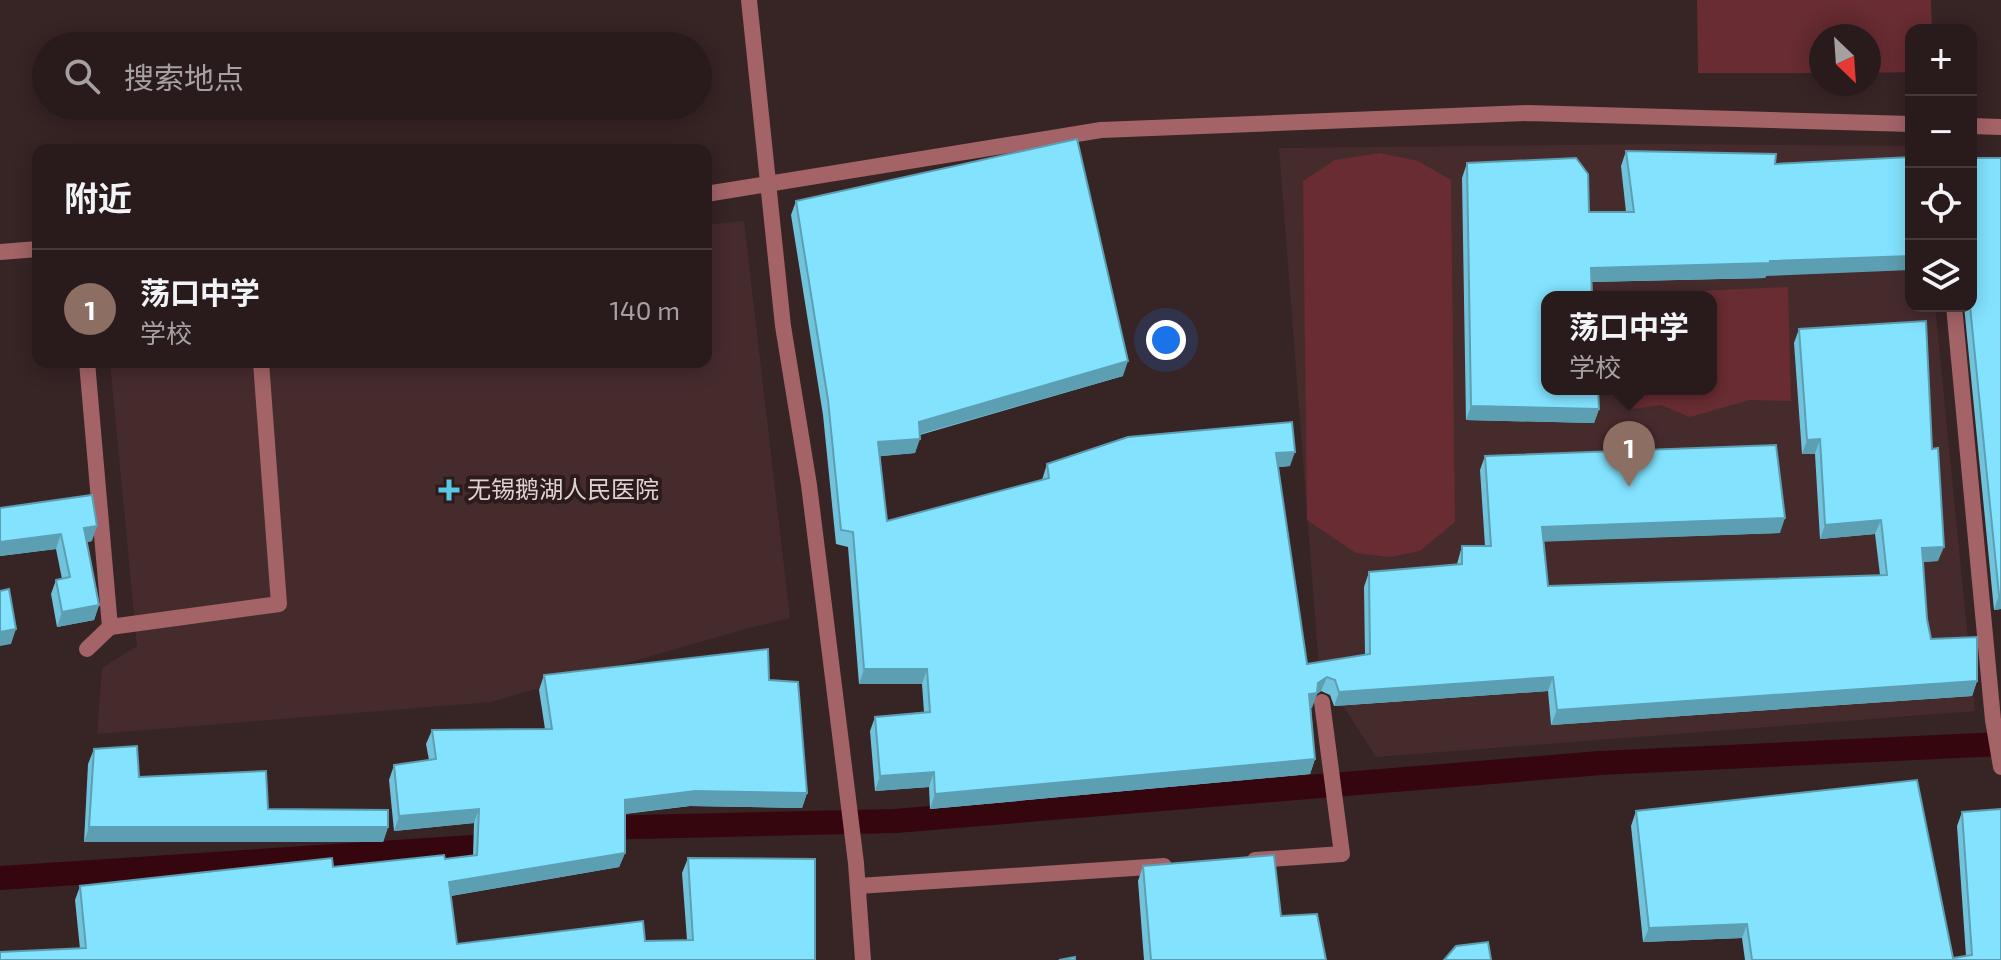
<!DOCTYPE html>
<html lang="zh">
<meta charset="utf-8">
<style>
:root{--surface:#291b1c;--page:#312425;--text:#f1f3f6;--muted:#a5a1a3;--line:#45393b;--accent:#ea580c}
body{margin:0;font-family:"Exo 2","Noto Sans SC",sans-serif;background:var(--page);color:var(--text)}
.controls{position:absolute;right:24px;top:24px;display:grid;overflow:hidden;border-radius:16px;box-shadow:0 4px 20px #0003}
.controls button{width:72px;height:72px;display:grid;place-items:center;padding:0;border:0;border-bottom:2px solid var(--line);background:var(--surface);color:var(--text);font:40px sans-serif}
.compass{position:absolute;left:1809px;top:24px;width:72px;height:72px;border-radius:50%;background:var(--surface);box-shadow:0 4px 20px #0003;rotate:155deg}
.you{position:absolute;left:1166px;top:340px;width:28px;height:28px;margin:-20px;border:6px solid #fff;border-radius:50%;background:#1a73e8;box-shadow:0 0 0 12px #1a73e833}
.badge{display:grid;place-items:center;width:52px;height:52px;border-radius:50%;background:var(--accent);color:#fff;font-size:26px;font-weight:700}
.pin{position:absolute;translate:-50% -66px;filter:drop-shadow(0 2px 4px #0008)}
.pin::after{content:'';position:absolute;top:42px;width:28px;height:24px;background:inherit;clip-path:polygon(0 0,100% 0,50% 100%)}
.popup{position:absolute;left:1541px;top:291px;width:176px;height:104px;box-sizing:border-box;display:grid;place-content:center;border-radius:16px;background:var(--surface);filter:drop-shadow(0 2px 6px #0005);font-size:26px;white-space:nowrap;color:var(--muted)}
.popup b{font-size:30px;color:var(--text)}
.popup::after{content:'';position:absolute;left:50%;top:100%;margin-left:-16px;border:16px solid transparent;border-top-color:var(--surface)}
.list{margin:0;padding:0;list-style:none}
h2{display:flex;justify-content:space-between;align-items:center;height:104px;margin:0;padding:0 32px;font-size:34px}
h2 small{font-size:26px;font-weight:400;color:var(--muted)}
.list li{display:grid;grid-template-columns:52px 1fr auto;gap:24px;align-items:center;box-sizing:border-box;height:120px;padding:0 32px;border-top:2px solid var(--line)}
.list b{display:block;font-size:30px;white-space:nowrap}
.list p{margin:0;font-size:26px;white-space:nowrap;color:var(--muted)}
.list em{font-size:26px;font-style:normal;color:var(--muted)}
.icon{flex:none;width:44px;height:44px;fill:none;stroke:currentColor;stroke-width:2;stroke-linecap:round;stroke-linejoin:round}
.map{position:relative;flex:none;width:2001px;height:960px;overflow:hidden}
.search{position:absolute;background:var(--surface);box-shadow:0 4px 20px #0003;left:32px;top:32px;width:680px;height:88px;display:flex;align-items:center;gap:20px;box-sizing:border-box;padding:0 28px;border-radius:44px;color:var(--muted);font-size:30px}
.panel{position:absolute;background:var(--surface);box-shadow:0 4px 20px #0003;left:32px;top:144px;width:680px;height:224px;border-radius:16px}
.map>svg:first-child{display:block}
</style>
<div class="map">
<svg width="2001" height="960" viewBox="0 0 2001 960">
<rect width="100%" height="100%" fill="#372425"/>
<g fill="#462b2d" fill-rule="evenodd">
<path d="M1657,144L1911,146V306H1935L1975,711L1376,757L1319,668L1279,148ZM1547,297H1711V389H1547Z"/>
<polygon points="744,221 790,618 749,628 491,702 97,734 102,668 137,646 110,362 706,362 706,225"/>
</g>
<g fill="#682c32">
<polygon points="1697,0 1931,0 1932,30 1911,30 1911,72 1869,73 1869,36 1821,36 1821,73 1698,73"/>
<polygon points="1380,153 1418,161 1451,180 1455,522 1420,551 1390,557 1356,553 1307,520 1303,181 1335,160"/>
<polygon points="1788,287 1791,401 1749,400 1690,417 1661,405 1633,409 1624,389 1711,389 1711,297 1617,295"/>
</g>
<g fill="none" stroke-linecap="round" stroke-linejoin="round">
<g stroke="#36060f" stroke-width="24">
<polyline points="594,828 895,821 1600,763 2001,744"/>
<polyline points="0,878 503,845"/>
</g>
<g stroke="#a36367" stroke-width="16">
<polyline points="1971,126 2001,127"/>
<polyline points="706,194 1101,130 1528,113 1911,124"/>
<polyline points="0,252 38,249"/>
<polyline points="1954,306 1993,720 2001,767"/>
<polyline points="110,627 279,604 261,362"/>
<polyline points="87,649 110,627 87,362"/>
<polyline points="1255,860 1342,854 1322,702"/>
<polyline points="858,886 1164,866"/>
</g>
<polyline stroke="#a36367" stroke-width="16" points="749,0 783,326 809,485 856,863 863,960"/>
</g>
<g fill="#71c3db">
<polygon points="1626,151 1766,276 1765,278 1592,282 1599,409 1594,423 1466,420 1462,178 1467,163 1589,212 1626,212 1621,166"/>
<polygon points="2001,158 2001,609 1994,610 1964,306 1971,306"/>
<polygon points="796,201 1123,376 920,435 915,453 880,456 887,521 1042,480 1047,464 1290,466 1278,467 1307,664 1365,655 1364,587 1369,572 1457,564 1462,546 1485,546 1480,470 1485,456 1780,533 1543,541 1548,586 1880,575 1875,534 1820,539 1815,454 1802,454 1794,343 1799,329 1938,561 1923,562 1927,619 1931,639 1977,681 1972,696 1551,725 1548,691 1334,706 1330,695 1321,691 1317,694 1311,708 1315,759 1310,774 930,809 929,787 875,791 870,731 875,717 924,712 922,684 859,684 848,547 836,544 823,415 791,215"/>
<polygon points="0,508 92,541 87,542 99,605 94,620 57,627 51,594 56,580 62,579 56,549 0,556"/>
<polygon points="544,675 769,680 807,793 802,808 690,806 625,814 625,853 619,867 451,896 457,944 687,940 682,873 688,858 815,960 80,949 75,900 80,886 445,859 473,856 474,823 394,831 389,780 394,765 429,760 426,744 432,730 545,729 539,690"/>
<polygon points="94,749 139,777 268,809 388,827 383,842 84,842 88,764"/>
<polygon points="1636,811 1953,958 1966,956 1957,826 1962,812 2001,960 1745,960 1742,938 1643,942 1631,826"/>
<polygon points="1143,866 1281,916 1326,960 1144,960 1138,881"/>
</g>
<g fill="#5c9fb2">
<polygon points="1911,256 1911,270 1766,276 1765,278 1585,282 1591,268"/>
<polygon points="1128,361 1123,376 913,436 919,422"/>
<polygon points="1471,406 1599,409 1594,423 1466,420"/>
<polygon points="920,439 915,453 873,457 878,442"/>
<polygon points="1820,439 1815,454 1802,454 1807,440"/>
<polygon points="1295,452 1290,466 1271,468 1276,453"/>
<polygon points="1785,518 1780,533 1536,542 1542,527"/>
<polygon points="1881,520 1875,534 1820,539 1825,525"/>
<polygon points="97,526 92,541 79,543 84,528"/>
<polygon points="61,534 56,549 0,556 0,542"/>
<polygon points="1944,547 1938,561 1916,562 1922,548"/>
<polygon points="1999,595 2001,595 2001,609 1994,610"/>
<polygon points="99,605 94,620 57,627 62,612"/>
<polygon points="16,629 11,644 0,646 0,632"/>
<polygon points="864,669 927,669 922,684 859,684"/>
<polygon points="1327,677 1321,691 1317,694 1312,708 1304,708 1309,694 1318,683"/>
<polygon points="1553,677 1548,691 1334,706 1339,692"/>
<polygon points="1977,681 1972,696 1551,725 1557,710"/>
<polygon points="1315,759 1310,774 930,809 935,794"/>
<polygon points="934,772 929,787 875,791 880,776"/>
<polygon points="695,791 807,793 802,808 690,806 620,814 625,800"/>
<polygon points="479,809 474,823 394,831 399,816"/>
<polygon points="89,827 388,827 383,842 84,842"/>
<polygon points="625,853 619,867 444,897 449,882"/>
<polygon points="1747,924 1742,938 1643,942 1649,928"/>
</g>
<g fill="#83e3ff" stroke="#5c9fb2" stroke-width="2">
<polygon points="1077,139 1128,361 919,422 920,439 878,442 887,521 1049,478 1047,464 1128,437 1292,422 1295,452 1276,453 1307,664 1370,654 1369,572 1462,564 1462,546 1491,546 1485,456 1776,445 1785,518 1542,527 1548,586 1887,575 1881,520 1825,525 1820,439 1807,440 1799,329 1926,321 1932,449 1938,448 1944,547 1922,548 1927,619 1931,639 1977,637 1977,681 1557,710 1553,677 1339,692 1335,680 1327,677 1318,683 1317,693 1309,694 1315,759 935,794 934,772 880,776 875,717 930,712 927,669 864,669 853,532 841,530 828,400 796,201"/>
<polygon points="1626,151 1776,154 1775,164 1911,157 1911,256 1770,261 1770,263 1591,268 1592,297 1547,297 1547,389 1598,389 1599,409 1471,406 1467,163 1576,158 1588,174 1589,212 1634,212"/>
<polygon points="1971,158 2001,158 2001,595 1999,595 1970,306"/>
<polygon points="92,495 97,526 84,528 99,605 62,612 56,580 70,577 61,534 0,542 0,508"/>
<polygon points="9,589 16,629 0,632 0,591"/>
<polygon points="768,649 769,680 798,682 807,793 695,791 625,800 625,853 449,882 457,944 643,921 645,941 693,940 688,858 815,859 815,960 0,960 0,952 86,948 80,886 332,858 333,867 444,855 445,859 477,855 479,809 399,816 394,765 436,759 432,730 552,729 544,675"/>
<polygon points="137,746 139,777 266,771 268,809 388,810 388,827 89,827 94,749"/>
<polygon points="1917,780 1953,958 1972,955 1962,812 2001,809 2001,960 1752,960 1747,924 1649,928 1636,811"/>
<polygon points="1274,855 1281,916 1317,914 1326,960 1151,960 1143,866"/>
<polygon points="1488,942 1491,960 1444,960 1456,946"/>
<polygon points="1075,957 1075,960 1059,960"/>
</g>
<path fill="#5ac8e5" stroke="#2d1a1b" stroke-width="3" d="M445 478h8v8h8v8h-8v8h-8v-8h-8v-8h8z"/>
<g text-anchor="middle" stroke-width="8" stroke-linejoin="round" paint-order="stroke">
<g font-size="24" fill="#dfd2d2" stroke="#2d1a1b" text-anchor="start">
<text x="467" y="498">无锡鹅湖人民医院</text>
</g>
</g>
</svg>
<div class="controls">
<button>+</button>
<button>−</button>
<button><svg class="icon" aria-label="locate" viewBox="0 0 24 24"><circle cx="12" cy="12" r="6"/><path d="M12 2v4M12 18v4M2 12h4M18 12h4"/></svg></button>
<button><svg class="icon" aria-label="layers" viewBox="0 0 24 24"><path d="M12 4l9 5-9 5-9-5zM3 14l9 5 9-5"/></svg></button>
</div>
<svg class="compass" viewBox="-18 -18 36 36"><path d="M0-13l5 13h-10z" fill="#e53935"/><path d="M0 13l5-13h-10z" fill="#a5a1a3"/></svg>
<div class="you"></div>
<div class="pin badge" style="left:1629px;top:487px;background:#8d6e63">1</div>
<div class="popup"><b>荡口中学</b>学校</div>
<div class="search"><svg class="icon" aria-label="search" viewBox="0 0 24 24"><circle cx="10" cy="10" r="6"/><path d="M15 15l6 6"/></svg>搜索地点</div>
<section class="panel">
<h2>附近<small></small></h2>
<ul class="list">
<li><span class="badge" style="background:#8d6e63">1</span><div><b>荡口中学</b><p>学校</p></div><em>140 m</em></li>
</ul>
</section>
</div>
